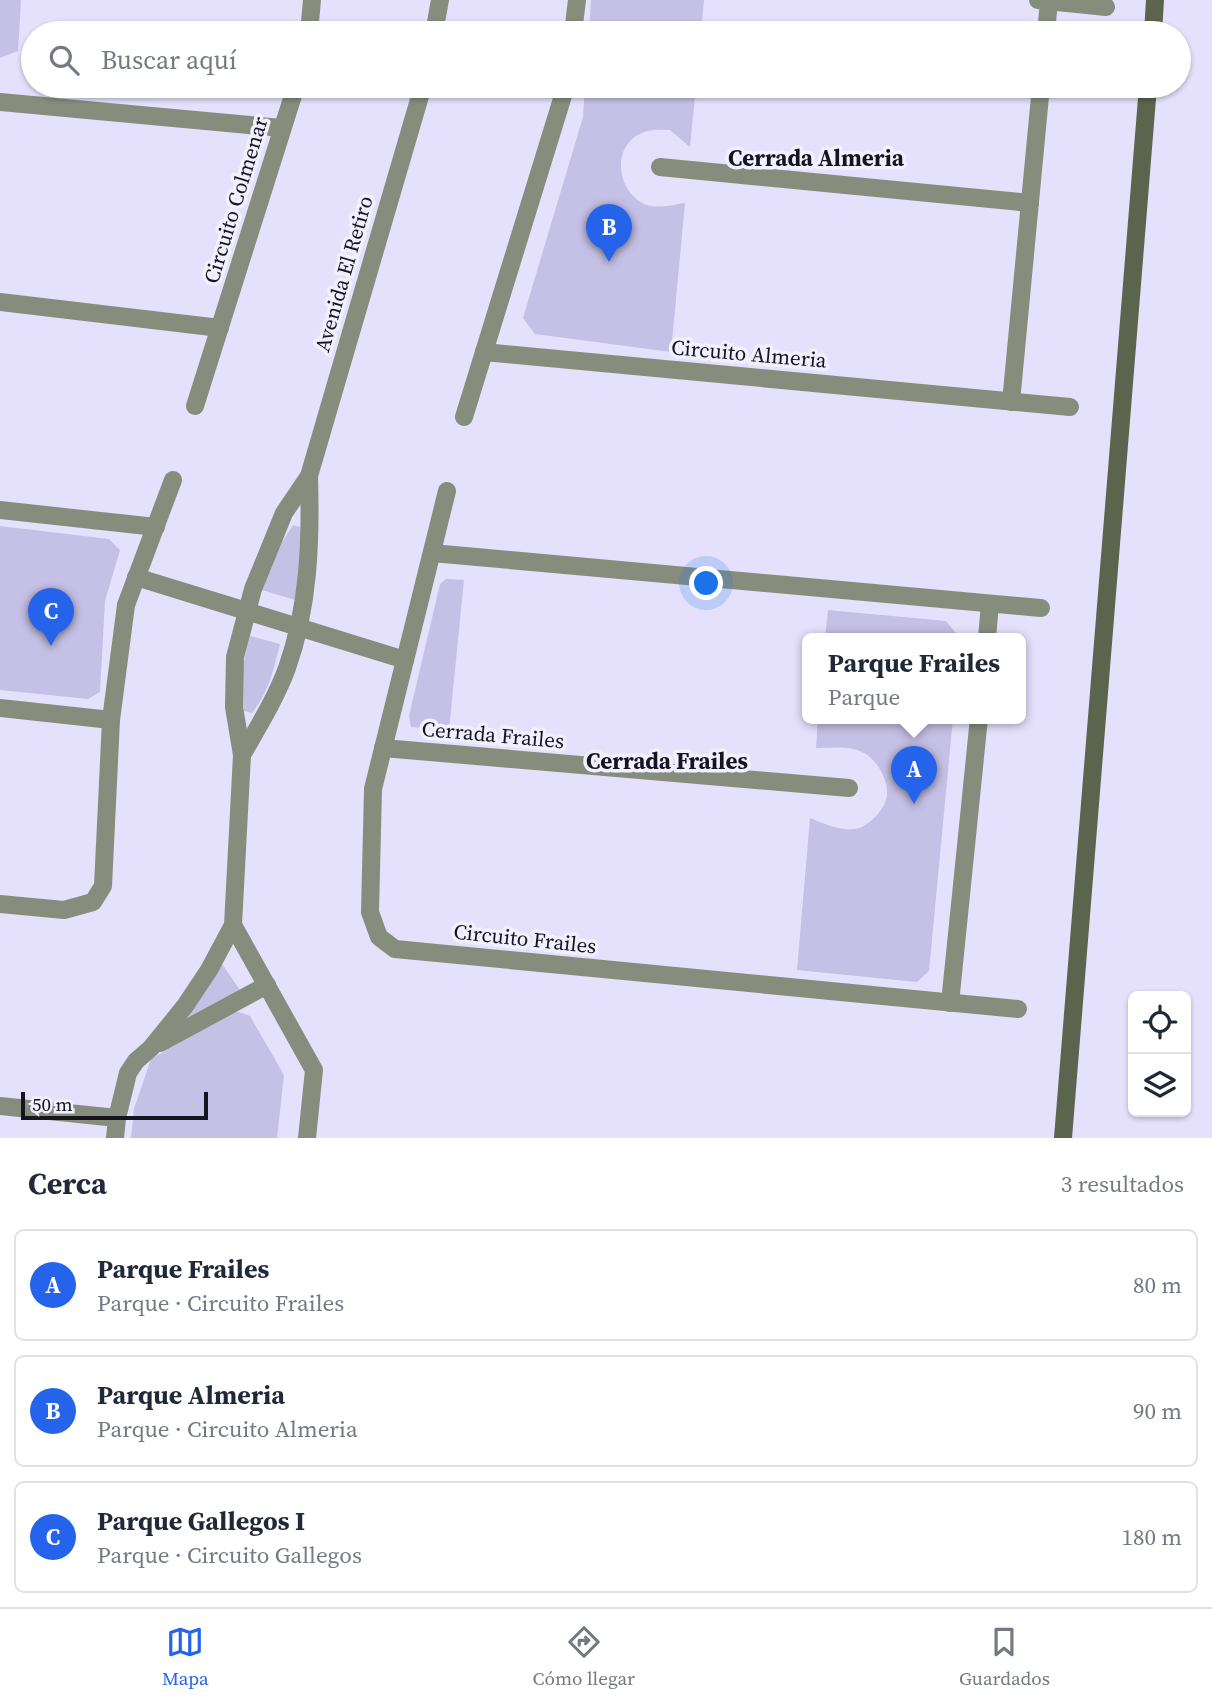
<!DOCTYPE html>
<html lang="es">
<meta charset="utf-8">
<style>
:root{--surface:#fff;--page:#f2f2f3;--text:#1f2937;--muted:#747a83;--line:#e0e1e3;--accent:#2563eb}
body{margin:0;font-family:"Source Serif 4",serif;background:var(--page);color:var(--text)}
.controls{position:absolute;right:21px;bottom:21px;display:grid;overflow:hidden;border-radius:10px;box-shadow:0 2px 5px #0004}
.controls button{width:63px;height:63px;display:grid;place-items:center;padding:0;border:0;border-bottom:2px solid var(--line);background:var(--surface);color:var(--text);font:35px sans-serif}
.scale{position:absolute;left:21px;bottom:18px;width:187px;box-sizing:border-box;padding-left:7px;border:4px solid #16141f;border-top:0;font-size:19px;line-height:24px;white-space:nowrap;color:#16141f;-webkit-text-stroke:5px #f2f0fe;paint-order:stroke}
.you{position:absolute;left:707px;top:584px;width:24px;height:24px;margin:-18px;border:5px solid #fff;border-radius:50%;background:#1a73e8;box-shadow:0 0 0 10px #1a73e833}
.badge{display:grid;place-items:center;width:46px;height:46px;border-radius:50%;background:var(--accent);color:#fff;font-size:23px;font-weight:700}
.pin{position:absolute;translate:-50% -58px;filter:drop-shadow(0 2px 4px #0008)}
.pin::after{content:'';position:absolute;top:37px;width:24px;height:21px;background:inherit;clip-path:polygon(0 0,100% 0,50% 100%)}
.popup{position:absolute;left:802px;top:633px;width:224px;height:91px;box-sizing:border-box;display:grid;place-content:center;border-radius:10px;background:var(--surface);filter:drop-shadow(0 2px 5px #0005);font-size:23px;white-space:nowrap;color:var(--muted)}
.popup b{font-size:26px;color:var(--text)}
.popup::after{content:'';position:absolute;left:50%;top:100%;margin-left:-14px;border:14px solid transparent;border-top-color:var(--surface)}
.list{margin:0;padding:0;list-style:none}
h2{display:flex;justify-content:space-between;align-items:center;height:91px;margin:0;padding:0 28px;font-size:30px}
h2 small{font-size:23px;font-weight:400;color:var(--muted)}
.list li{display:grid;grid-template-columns:46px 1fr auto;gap:21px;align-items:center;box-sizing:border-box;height:112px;margin:0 14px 14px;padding:0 14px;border:2px solid var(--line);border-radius:10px}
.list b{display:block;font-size:26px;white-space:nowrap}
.list p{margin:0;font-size:23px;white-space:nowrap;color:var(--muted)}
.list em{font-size:23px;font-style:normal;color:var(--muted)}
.icon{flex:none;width:38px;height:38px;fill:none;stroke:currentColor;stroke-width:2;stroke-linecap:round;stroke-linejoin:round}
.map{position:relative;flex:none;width:1212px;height:1138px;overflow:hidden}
.search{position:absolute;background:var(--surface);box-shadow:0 2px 5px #0004;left:21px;right:21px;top:21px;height:77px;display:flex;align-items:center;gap:18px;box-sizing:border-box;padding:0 24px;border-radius:38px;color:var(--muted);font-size:26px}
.sheet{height:469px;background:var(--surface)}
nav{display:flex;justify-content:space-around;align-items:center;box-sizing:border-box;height:98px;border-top:2px solid var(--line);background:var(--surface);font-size:19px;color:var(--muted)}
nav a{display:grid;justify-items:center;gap:4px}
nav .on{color:var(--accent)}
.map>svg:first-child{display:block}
</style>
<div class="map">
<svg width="1212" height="1138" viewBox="0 0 1212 1138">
<rect width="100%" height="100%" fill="#e5e1fc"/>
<g fill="#c5c0e5">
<polygon points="0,0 21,0 18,51 0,58"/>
<polygon points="591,0 704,0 701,33 589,33"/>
<path d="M585,86H696L690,147L670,130C663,130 655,129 648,131C613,139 613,186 642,203C654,210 672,205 685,203L671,352L535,334L523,318L583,117Z"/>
<path d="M293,525L300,527C302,552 301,575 295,600L262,590L279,547Z"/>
<polygon points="0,526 109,539 120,550 105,601 100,692 88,699 0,690"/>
<polygon points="446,579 464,580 449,730 411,727 409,716 440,584"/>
<polygon points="828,610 946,621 960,638 825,638"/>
<path d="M250,636L280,644C274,669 268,693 252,713L244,711C239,685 243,661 250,636Z"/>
<path d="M818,718H953L929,971L917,982L797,970L810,818C825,824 846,834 862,827C873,821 887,807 887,793C888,779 876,759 864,753C849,745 832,748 816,748Z"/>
<polygon points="222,964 240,990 186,1019"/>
<polygon points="236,1011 250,1016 284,1075 277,1138 131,1138 134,1109 151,1059"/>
</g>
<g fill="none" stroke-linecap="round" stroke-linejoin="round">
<g stroke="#878d7d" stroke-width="18">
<polyline points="1038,0 1106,7"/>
<polyline points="309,33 312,0"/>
<polyline points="573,33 577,0"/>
<polyline points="1046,33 1049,1"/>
<polyline points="0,102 282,128"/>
<polyline points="660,167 1030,203"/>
<polyline points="0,302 220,328"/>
<polyline points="484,352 1070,407"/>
<polyline points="1011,402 1041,86"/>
<polyline points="195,406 296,86"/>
<polyline points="464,417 566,86"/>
<polyline points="447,491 373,789 370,912 379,937 395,949 1018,1009"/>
<polyline points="0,510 156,527"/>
<polyline points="432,553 1041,608"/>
<polyline points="136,577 405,660"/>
<polyline points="987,638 990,604"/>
<polyline points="0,708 111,720"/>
<polyline points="383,748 849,788"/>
<polyline points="0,904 64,910 93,902 103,886 111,720 126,605 173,480"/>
<polyline points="233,925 314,1070 307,1138"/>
<polyline points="950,1003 979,718"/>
<polyline points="160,1043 267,985"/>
<polyline points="0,1106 117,1118"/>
<polyline points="115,1138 117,1118 128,1073 136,1061 151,1048 185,1006 209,970 233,925"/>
</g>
<g stroke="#878d7d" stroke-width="18">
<polyline points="434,33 440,0"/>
<path d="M242,755C258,727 276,698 287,668C309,606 311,541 309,476"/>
<polyline points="233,925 242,755 234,707 235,657 253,589 284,513 309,476 423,86"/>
</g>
<g stroke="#5b644c" stroke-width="18">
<polyline points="1153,33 1155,0"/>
<polyline points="1063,1138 1148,86"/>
</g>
</g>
<g text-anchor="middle" stroke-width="7" stroke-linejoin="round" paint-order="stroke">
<g font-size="21" fill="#16141f" stroke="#f2f0fe">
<text transform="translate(236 200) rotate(-73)" y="7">Circuito Colmenar</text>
<text transform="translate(344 274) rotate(-74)" y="7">Avenida El Retiro</text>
<text transform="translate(749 354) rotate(5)" y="7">Circuito Almeria</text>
<text transform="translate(493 735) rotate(5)" y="7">Cerrada Frailes</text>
<text transform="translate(525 939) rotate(6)" y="7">Circuito Frailes</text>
</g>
<g font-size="23" font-weight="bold" fill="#16141f" stroke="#f2f0fe">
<text x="816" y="166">Cerrada Almeria</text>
<text x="667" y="769">Cerrada Frailes</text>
</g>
</g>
</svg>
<div class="controls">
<button><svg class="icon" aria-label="locate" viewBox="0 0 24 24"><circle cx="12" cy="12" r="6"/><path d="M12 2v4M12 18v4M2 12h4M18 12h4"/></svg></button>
<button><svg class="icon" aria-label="layers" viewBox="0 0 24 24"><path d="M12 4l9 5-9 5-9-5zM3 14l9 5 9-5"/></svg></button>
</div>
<div class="scale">50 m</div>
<div class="you"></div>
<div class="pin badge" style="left:914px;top:804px">A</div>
<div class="popup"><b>Parque Frailes</b>Parque</div>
<div class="pin badge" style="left:609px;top:262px">B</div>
<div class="pin badge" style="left:51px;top:646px">C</div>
<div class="search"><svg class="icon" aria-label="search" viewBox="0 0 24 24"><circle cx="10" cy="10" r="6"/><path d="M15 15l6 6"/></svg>Buscar aquí</div>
</div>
<section class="sheet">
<h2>Cerca<small>3 resultados</small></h2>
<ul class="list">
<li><span class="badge">A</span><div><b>Parque Frailes</b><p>Parque · Circuito Frailes</p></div><em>80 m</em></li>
<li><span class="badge">B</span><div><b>Parque Almeria</b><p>Parque · Circuito Almeria</p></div><em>90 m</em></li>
<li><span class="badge">C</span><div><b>Parque Gallegos I</b><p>Parque · Circuito Gallegos</p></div><em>180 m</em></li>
</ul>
</section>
<nav>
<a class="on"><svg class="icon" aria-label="map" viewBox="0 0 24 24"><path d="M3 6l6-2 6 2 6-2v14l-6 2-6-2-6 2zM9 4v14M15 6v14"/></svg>Mapa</a>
<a><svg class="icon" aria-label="directions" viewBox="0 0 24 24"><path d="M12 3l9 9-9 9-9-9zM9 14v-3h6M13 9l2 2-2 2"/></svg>Cómo llegar</a>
<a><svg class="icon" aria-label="saved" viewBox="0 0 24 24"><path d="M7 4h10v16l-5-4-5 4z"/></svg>Guardados</a>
</nav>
